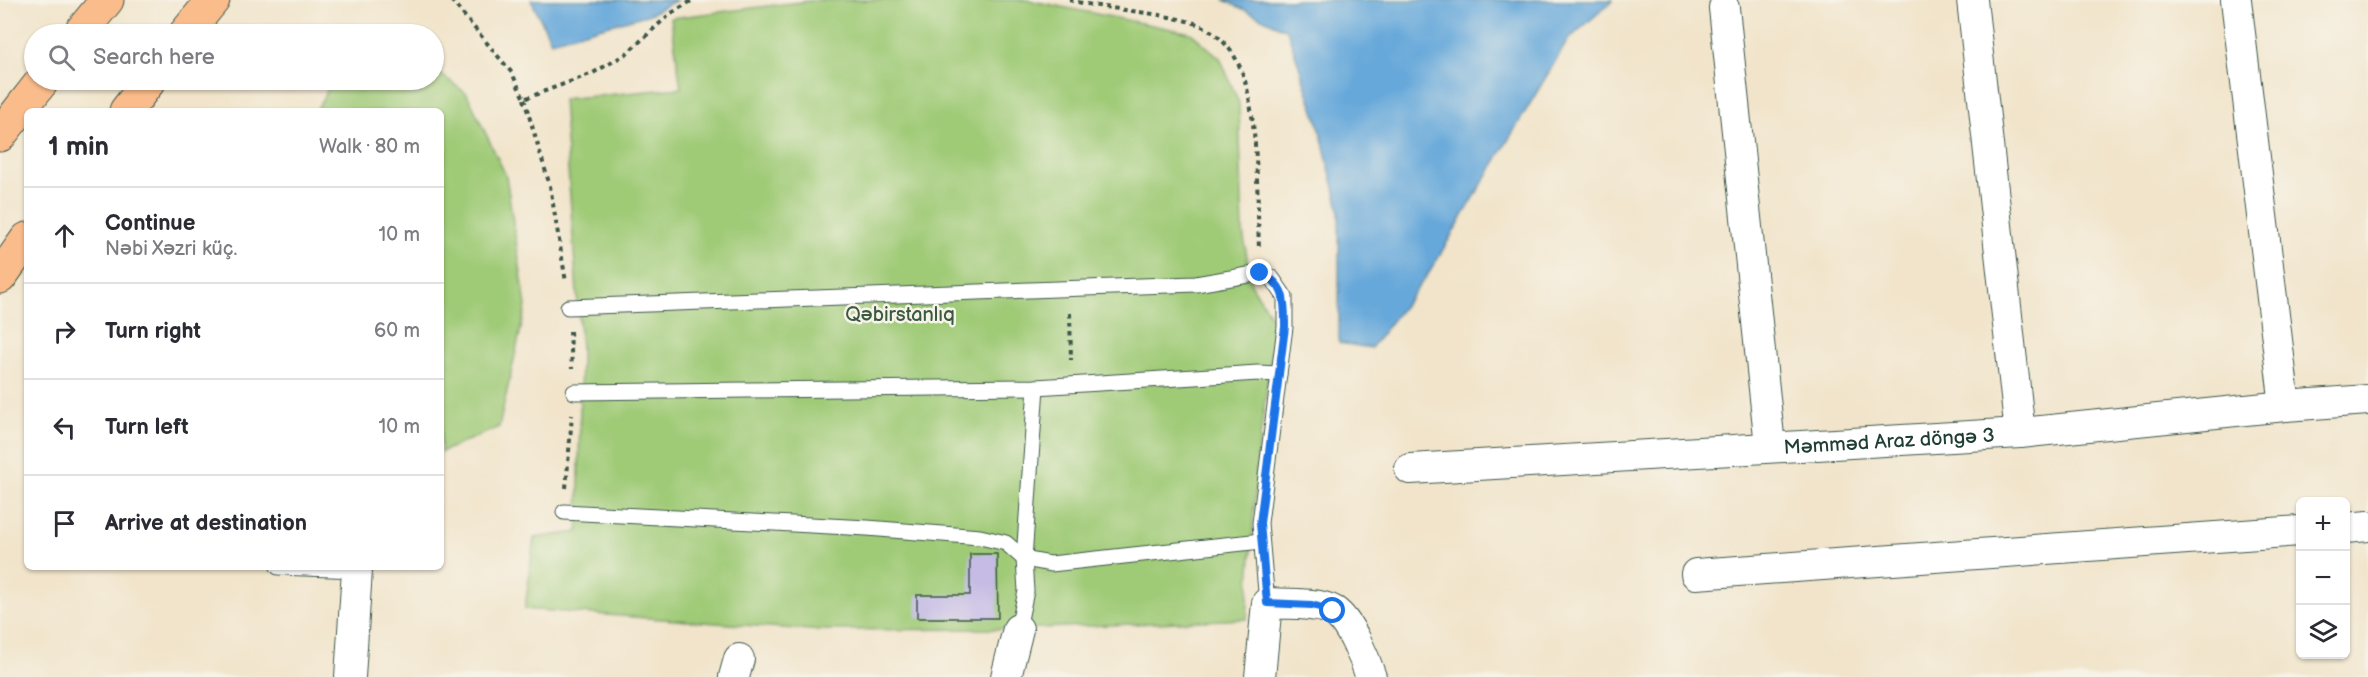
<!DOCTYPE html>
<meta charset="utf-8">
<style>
:root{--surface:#fff;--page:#f2f2f3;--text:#2b2b33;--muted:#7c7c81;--line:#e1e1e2}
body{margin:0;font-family:"Balsamiq Sans",sans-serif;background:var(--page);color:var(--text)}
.controls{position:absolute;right:18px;bottom:18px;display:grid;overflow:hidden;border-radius:9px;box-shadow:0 2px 4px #0004}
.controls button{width:54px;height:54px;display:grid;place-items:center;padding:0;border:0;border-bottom:2px solid var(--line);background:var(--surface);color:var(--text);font:30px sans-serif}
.stop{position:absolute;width:18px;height:18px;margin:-14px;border:4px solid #1a73e8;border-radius:50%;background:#fff}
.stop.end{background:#1a73e8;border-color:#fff;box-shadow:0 2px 6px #0008}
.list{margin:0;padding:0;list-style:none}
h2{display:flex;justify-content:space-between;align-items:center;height:78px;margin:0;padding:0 24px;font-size:26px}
h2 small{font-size:20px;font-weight:400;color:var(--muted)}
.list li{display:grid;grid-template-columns:39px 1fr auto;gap:18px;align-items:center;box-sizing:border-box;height:96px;padding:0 24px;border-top:2px solid var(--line)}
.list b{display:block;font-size:22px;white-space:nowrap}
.list p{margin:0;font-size:20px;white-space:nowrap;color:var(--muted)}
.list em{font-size:20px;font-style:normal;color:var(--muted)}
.icon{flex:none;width:33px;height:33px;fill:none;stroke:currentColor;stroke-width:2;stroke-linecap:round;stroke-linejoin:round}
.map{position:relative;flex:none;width:2368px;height:677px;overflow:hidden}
.search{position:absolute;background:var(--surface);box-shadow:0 2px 4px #0004;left:24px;top:24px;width:420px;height:66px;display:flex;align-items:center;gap:15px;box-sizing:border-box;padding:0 21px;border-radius:33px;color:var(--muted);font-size:22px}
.panel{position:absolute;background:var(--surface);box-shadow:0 2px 4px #0004;left:24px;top:108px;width:420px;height:462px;border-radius:9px}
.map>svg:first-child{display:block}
</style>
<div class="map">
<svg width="2368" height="677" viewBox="0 0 2368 677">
<rect width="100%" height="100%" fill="#f7f3e8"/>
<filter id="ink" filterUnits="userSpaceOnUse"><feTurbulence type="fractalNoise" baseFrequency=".0167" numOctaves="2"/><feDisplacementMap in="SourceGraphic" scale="12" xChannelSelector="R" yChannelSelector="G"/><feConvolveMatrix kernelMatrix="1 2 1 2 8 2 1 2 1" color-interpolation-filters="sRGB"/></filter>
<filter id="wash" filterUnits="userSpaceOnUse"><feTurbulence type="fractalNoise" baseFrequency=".008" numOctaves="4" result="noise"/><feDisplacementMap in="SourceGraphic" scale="24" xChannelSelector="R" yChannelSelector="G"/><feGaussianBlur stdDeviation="1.35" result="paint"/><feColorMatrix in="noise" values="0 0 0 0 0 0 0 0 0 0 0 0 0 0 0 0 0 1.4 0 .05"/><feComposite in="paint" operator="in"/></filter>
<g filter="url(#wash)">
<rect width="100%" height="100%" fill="#f1e4ca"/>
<g fill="#9fca76" stroke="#5f8455" stroke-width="1.5">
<polygon points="817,0 1027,0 1191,33 1220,58 1239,103 1243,231 1251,284 1275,323 1257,461 1247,619 1018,629 811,630 525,609 534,538 578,532 581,349 563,99 681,88 671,18"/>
<polygon points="434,69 467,94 506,176 526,306 499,427 441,452 441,111 316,111 333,80 434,80"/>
</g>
<g fill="#66a8da" stroke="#427287" stroke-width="1.5">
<polygon points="531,0 677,0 650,14 551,41"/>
<polygon points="1224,0 1613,0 1568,40 1429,273 1371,348 1339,343 1339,209 1319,126 1287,30"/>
</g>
<g id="blocks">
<polygon fill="#c5bbe5" points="970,554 997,554 998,618 917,618 917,595 970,595"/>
</g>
</g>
<g filter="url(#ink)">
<use href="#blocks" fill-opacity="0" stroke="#3e564a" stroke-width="1.5"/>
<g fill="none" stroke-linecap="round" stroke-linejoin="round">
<defs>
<g id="service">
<polyline points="568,307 1196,284 1260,273 1272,278 1285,297 1285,327 1260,523 1267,603"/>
<polyline points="574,392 1036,387 1258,373 1279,374"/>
<polyline points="564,512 867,528 980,537 1006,543 1024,559 1051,564 1261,541"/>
<polyline points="278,567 357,570 357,567"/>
<polyline points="1018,629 1026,591 1024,559 1036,387"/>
</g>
<g id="minor">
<polyline points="1972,0 2020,433"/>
<polyline points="2236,0 2285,406"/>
<polyline points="1724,8 1770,446"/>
<path id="s1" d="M1410,469L2020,433L2285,406L2368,400"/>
<polyline points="2346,528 2368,526"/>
<polyline points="1696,574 2300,531"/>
<polyline points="350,677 357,570"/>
<polyline points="734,677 739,659"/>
<polyline points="1006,677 1018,629"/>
<path d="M1260,677L1267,603C1284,604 1319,602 1334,611C1350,622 1365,659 1371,677"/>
</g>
<g id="trunk">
<polyline points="79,34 107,0"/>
<polyline points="185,34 213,0"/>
<polyline points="126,111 150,80"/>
<polyline points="0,135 43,80"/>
<polyline points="0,277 27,239"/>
</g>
</defs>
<use href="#service" stroke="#3e564a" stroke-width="17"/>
<use href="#minor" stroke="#3e564a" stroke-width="32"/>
<use href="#trunk" stroke="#3e564a" stroke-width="35"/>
<g stroke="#3e564a" stroke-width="4" stroke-dasharray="4.5 4.5" stroke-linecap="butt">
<polyline points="451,0 512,73 524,99 593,73 626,54 670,14 693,0"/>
<path d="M1069,0C1109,10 1151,11 1191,22C1211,27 1229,44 1238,63C1259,103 1257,201 1259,249"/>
<polyline points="524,99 550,186 566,282"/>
<polyline points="1070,313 1071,360"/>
<polyline points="570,331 572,369"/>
<polyline points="566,488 572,415"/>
</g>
<use href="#service" stroke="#fff" stroke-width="15"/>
<use href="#minor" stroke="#fff" stroke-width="30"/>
<use href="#trunk" stroke="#fabc8b" stroke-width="33"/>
</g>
</g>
<g fill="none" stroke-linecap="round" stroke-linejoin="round" filter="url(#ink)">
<path stroke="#1a73e8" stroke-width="8" d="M1260,273C1286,283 1285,302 1285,327L1260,523L1267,603L1312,605L1333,611"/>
</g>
<g text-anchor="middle" stroke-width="5" stroke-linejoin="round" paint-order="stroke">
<g font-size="20" fill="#395941" stroke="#f7f3e8">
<text x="900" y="321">Qəbirstanlıq</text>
</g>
<g font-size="20" fill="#1f3d34" stroke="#f7f3e8">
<text dy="7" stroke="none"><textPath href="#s1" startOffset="480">Məmməd Araz döngə 3</textPath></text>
</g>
</g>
</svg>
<div class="controls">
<button>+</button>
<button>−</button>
<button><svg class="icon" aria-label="layers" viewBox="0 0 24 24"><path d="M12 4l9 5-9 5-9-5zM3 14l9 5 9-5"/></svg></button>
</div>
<div class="stop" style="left:1333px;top:611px"></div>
<div class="stop end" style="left:1260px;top:273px"></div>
<div class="search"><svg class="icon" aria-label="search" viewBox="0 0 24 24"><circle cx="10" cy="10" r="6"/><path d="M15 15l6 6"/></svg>Search here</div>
<section class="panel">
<h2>1 min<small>Walk · 80 m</small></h2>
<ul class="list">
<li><svg class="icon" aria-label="ahead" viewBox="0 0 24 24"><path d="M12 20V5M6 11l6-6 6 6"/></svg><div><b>Continue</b><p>Nəbi Xəzri küç.</p></div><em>10 m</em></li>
<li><svg class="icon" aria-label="right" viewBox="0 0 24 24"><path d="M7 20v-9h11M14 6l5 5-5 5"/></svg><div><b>Turn right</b></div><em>60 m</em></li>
<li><svg class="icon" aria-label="left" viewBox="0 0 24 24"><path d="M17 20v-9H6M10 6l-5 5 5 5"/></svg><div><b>Turn left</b></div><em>10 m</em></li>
<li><svg class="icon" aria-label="arrive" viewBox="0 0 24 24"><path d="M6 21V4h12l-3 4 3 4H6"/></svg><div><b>Arrive at destination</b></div></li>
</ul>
</section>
</div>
